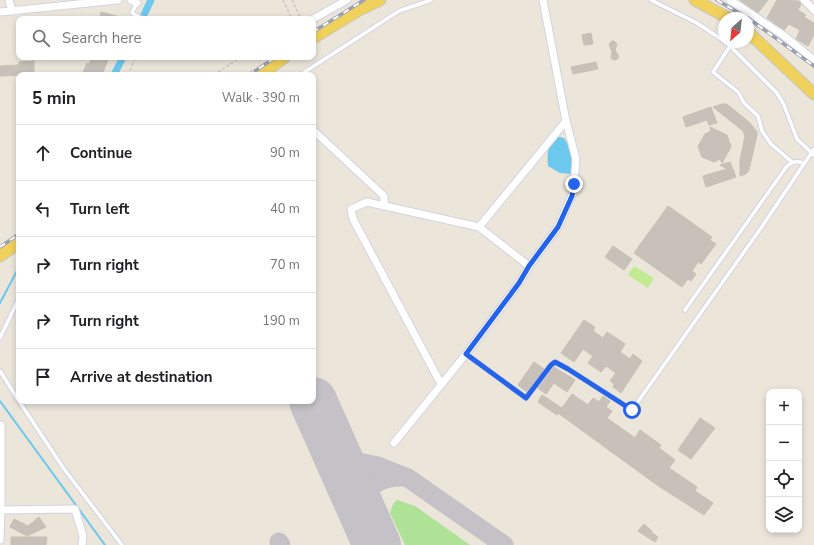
<!DOCTYPE html>
<meta charset="utf-8">
<style>
:root{--surface:#fff;--page:#f6f6f6;--text:#202124;--muted:#757577;--line:#e0e0e0}
body{margin:0;font-family:"Nunito Sans",sans-serif;background:var(--page);color:var(--text)}
.controls{position:absolute;right:12px;bottom:12px;display:grid;overflow:hidden;border-radius:8px;box-shadow:0 2px 6px #0003}
.controls button{width:36px;height:36px;display:grid;place-items:center;padding:0;border:0;border-bottom:1px solid var(--line);background:var(--surface);color:var(--text);font:20px sans-serif}
.compass{position:absolute;left:718px;top:12px;width:36px;height:36px;border-radius:50%;background:var(--surface);box-shadow:0 2px 6px #0003;rotate:207deg}
.stop{position:absolute;width:12px;height:12px;margin:-9px;border:3px solid #2563eb;border-radius:50%;background:#fff}
.stop.end{background:#2563eb;border-color:#fff;box-shadow:0 1px 4px #0008}
.list{margin:0;padding:0;list-style:none}
h2{display:flex;justify-content:space-between;align-items:center;height:52px;margin:0;padding:0 16px;font-size:17px}
h2 small{font-size:13px;font-weight:400;color:var(--muted)}
.list li{display:grid;grid-template-columns:26px 1fr auto;gap:12px;align-items:center;box-sizing:border-box;height:56px;padding:0 16px;border-top:1px solid var(--line)}
.list b{display:block;font-size:15px;white-space:nowrap}
.list em{font-size:13px;font-style:normal;color:var(--muted)}
.icon{flex:none;width:22px;height:22px;fill:none;stroke:currentColor;stroke-width:2;stroke-linecap:round;stroke-linejoin:round}
.map{position:relative;flex:none;width:814px;height:545px;overflow:hidden}
.search{position:absolute;background:var(--surface);box-shadow:0 2px 6px #0003;left:16px;top:16px;width:300px;height:44px;display:flex;align-items:center;gap:10px;box-sizing:border-box;padding:0 14px;border-radius:8px;color:var(--muted);font-size:15px}
.panel{position:absolute;background:var(--surface);box-shadow:0 2px 6px #0003;left:16px;top:72px;width:300px;height:332px;border-radius:8px}
.map>svg:first-child{display:block}
</style>
<div class="map">
<svg width="814" height="545" viewBox="0 0 814 545">
<rect width="100%" height="100%" fill="#ebe5da"/>
<polygon fill="#aee297" points="397,500 415,506 470,545 405,545 390,513 393,504"/>
<polygon fill="#c2ea92" points="634,266 654,278 648,288 628,275"/>
<path fill="#6dc8ee" d="M555,136L564,138C572,150 573,160 571,174L560,173L548,166C547,154 547,146 555,136Z"/>
<g fill="none" stroke-linecap="round" stroke-linejoin="round">
<g stroke="#6dc8ee" stroke-width="2">
<polyline points="0,303 19,267"/>
<polyline points="0,401 105,545"/>
</g>
<g stroke="#6dc8ee" stroke-width="7">
<polyline points="142,19 151,0"/>
<polyline points="114,75 123,57"/>
</g>
<g stroke="#c4c2c6" stroke-width="19">
<polyline points="326,429 338,449 346,457 354,461 378,466 408,478 504,545"/>
<path d="M369,527C368,520 367,513 366,506C365,482 386,476 405,477"/>
<polyline points="279,542 281,545"/>
</g>
<polyline stroke="#c4c2c6" stroke-width="48" points="313,401 377,545"/>
</g>
<g fill="#c7c1ba" stroke="#c6c1b4">
<polygon points="740,0 768,0 758,13"/>
<polygon points="777,0 799,1 801,4 798,10 806,15 804,17 814,23 814,35 808,46 796,39 800,30 789,24 784,30 767,18"/>
<polygon points="101,12 120,17 120,19 100,19"/>
<polygon points="591,33 593,44 584,45 582,35"/>
<polygon points="612,41 614,41 617,44 615,50 619,57 616,60 614,60 611,58 612,52 609,44"/>
<polygon points="92,57 109,57 102,75 82,75 87,63 89,64"/>
<polygon points="34,61 34,75 0,76 0,66 19,65 19,62"/>
<polygon points="596,62 598,69 573,74 571,67"/>
<polygon points="722,104 727,104 733,109 750,123 757,132 757,135 749,170 746,174 740,176 740,160 745,136 743,131 713,107"/>
<polygon points="711,107 717,123 709,125 707,120 686,127 683,117"/>
<polygon points="710,127 727,135 731,147 722,163 720,159 714,162 702,157 698,146 705,134 711,131"/>
<polygon points="730,162 736,177 706,187 703,176 727,169 720,165"/>
<polygon points="668,206 712,237 710,240 716,244 701,264 698,262 692,271 696,274 691,281 688,279 682,287 634,253"/>
<polygon points="613,246 632,259 624,270 605,257"/>
<polygon points="584,320 595,327 593,331 603,338 607,332 625,344 620,352 630,359 633,354 642,361 621,393 613,387 614,384 610,381 616,373 606,366 601,372 588,363 593,356 583,349 574,362 561,353"/>
<polygon points="534,362 544,369 527,392 518,385"/>
<polygon points="554,367 575,380 567,392 554,383 546,394 538,388"/>
<polygon points="572,394 588,405 593,398 599,402 603,396 610,401 606,407 612,411 607,418 635,438 640,430 661,445 659,448 675,460 669,468 697,487 695,491 713,503 704,515 657,485 558,413 557,415 538,402 542,395 562,408"/>
<polygon points="700,418 715,428 691,459 678,450"/>
<polygon points="39,517 46,527 27,536 10,527 14,519 28,526"/>
<polygon points="644,524 652,531 651,532 658,537 655,542 638,531"/>
<polygon points="11,537 47,537 46,545 11,545"/>
</g>
<g fill="none" stroke-linecap="round" stroke-linejoin="round">
<defs>
<g id="service">
<polyline points="651,0 697,23 724,41"/>
<polyline points="137,2 132,13 143,19"/>
<polyline points="726,42 777,93 784,105 797,139 814,155"/>
<polyline points="730,46 713,72 738,92 744,103 758,116 762,131 771,144 792,162"/>
<polyline points="300,75 399,11 431,0"/>
<path d="M685,310L787,166C793,161 796,161 804,163"/>
<polyline points="0,338 19,298"/>
<polyline points="466,354 526,398 551,365 555,362 568,369 632,410 761,228 814,149"/>
<polyline points="0,371 19,401"/>
<polyline points="19,401 64,469 122,545"/>
</g>
<g id="minor">
<polyline points="9,0 12,11"/>
<polyline points="131,0 137,3"/>
<polyline points="730,0 783,35 814,60"/>
<polyline points="804,0 814,10"/>
<polyline points="0,12 118,0"/>
<polyline points="313,19 347,0"/>
<polyline points="313,130 384,196 384,206"/>
<polyline points="479,227 566,121"/>
<polyline points="441,384 353,219 351,209 367,202 479,227 529,266"/>
<polyline points="394,443 466,354 519,283 529,266 558,227 572,195 574,184 576,159 566,121 543,0"/>
<polyline points="0,510 75,509 83,536 82,545"/>
<polyline points="0,540 1,510 1,425"/>
</g>
<g id="primary">
<polyline points="695,0 728,18"/>
<polyline points="748,32 814,94"/>
<polyline points="313,38 359,10 380,0"/>
<polyline points="260,75 285,57"/>
<polyline points="0,256 19,243"/>
</g>
</defs>
<use href="#service" stroke="#d0d3e2" stroke-width="5.5"/>
<use href="#minor" stroke="#d0d3e2" stroke-width="9"/>
<use href="#primary" stroke="#c7c7c7" stroke-width="13"/>
<g stroke="#c7c7c7" stroke-width="1.5" stroke-dasharray="3 2" stroke-linecap="butt">
<polyline points="283,0 292,19"/>
<polyline points="292,0 301,19"/>
<polyline points="128,75 136,57"/>
<polyline points="214,75 241,57"/>
</g>
<use href="#service" stroke="#fff" stroke-width="3.5"/>
<use href="#minor" stroke="#fff" stroke-width="7"/>
<use href="#primary" stroke="#f0d15b" stroke-width="11"/>
<defs>
<g id="rail">
<polyline points="717,0 747,18"/>
<polyline points="748,18 814,66"/>
<polyline points="313,32 364,0"/>
<polyline points="249,75 276,57"/>
<polyline points="0,247 19,234"/>
</g>
</defs>
<use href="#rail" stroke="#9da0b3" stroke-width="3.5"/>
<use href="#rail" stroke="#fff" stroke-width="2" stroke-dasharray="6" stroke-linecap="butt"/>
</g>
<g fill="none" stroke-linecap="round" stroke-linejoin="round">
<polyline stroke="#2563eb" stroke-width="5" points="574,184 572,196 558,227 529,266 519,283 466,354 526,398 551,365 555,362 568,369 632,410"/>
</g>
</svg>
<div class="controls">
<button>+</button>
<button>−</button>
<button><svg class="icon" aria-label="locate" viewBox="0 0 24 24"><circle cx="12" cy="12" r="6"/><path d="M12 2v4M12 18v4M2 12h4M18 12h4"/></svg></button>
<button><svg class="icon" aria-label="layers" viewBox="0 0 24 24"><path d="M12 4l9 5-9 5-9-5zM3 14l9 5 9-5"/></svg></button>
</div>
<svg class="compass" viewBox="-18 -18 36 36"><path d="M0-13l5 13h-10z" fill="#e53935"/><path d="M0 13l5-13h-10z" fill="#757577"/></svg>
<div class="stop" style="left:632px;top:410px"></div>
<div class="stop end" style="left:574px;top:184px"></div>
<div class="search"><svg class="icon" aria-label="search" viewBox="0 0 24 24"><circle cx="10" cy="10" r="6"/><path d="M15 15l6 6"/></svg>Search here</div>
<section class="panel">
<h2>5 min<small>Walk · 390 m</small></h2>
<ul class="list">
<li><svg class="icon" aria-label="ahead" viewBox="0 0 24 24"><path d="M12 20V5M6 11l6-6 6 6"/></svg><div><b>Continue</b></div><em>90 m</em></li>
<li><svg class="icon" aria-label="left" viewBox="0 0 24 24"><path d="M17 20v-9H6M10 6l-5 5 5 5"/></svg><div><b>Turn left</b></div><em>40 m</em></li>
<li><svg class="icon" aria-label="right" viewBox="0 0 24 24"><path d="M7 20v-9h11M14 6l5 5-5 5"/></svg><div><b>Turn right</b></div><em>70 m</em></li>
<li><svg class="icon" aria-label="right" viewBox="0 0 24 24"><path d="M7 20v-9h11M14 6l5 5-5 5"/></svg><div><b>Turn right</b></div><em>190 m</em></li>
<li><svg class="icon" aria-label="arrive" viewBox="0 0 24 24"><path d="M6 21V4h12l-3 4 3 4H6"/></svg><div><b>Arrive at destination</b></div></li>
</ul>
</section>
</div>
